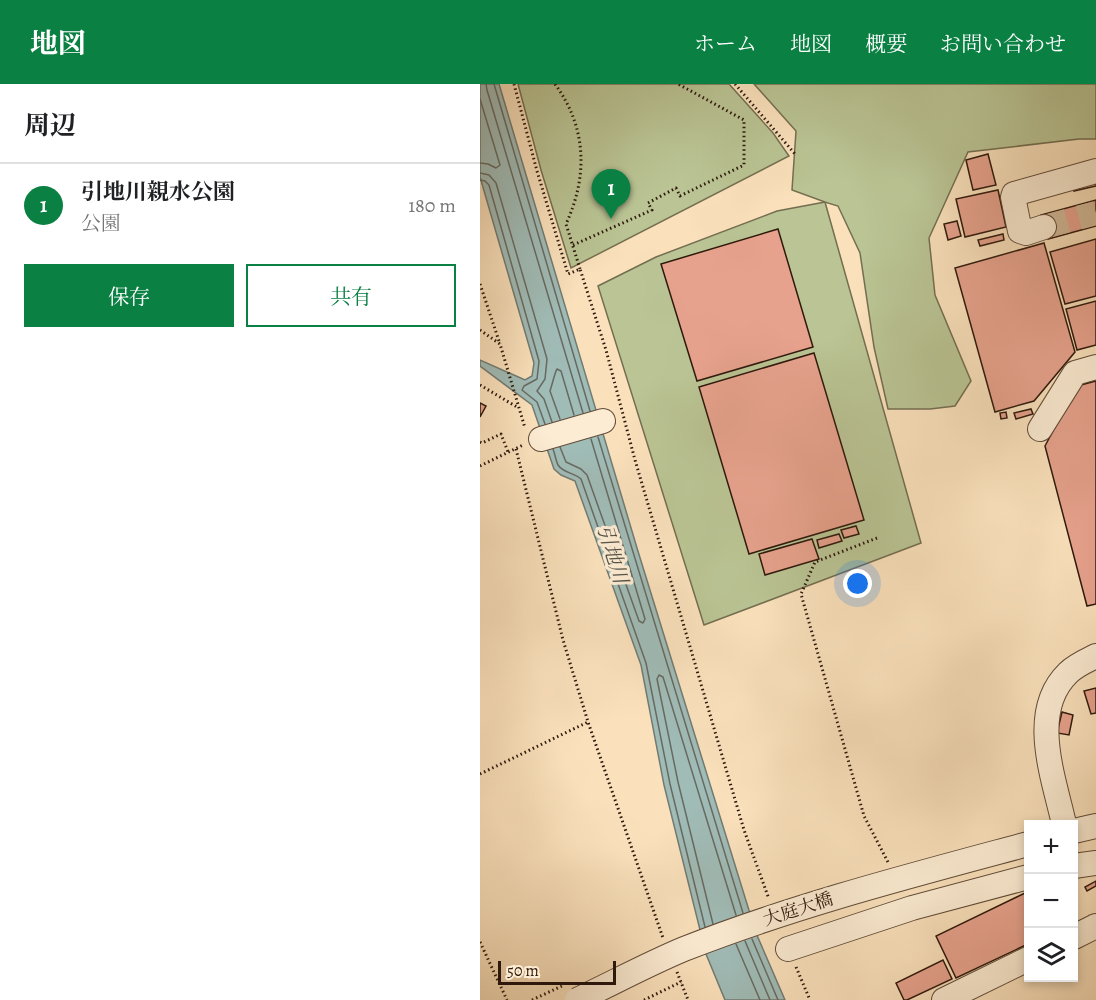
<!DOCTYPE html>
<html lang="ja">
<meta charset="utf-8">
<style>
:root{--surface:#fff;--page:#f6f6f6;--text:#202124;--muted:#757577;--line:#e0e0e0;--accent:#0b8043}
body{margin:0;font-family:Alegreya,"Noto Serif JP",serif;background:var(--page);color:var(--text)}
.controls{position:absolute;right:18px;bottom:18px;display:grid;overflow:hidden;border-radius:0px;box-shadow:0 3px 9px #0003}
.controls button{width:54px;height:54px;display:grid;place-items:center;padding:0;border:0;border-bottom:2px solid var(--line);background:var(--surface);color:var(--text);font:30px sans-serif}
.scale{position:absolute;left:18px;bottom:15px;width:118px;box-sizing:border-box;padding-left:6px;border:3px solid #2e190c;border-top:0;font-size:16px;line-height:21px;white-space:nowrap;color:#2e190c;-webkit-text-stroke:4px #fcecd3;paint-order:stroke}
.you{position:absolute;left:378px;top:500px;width:21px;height:21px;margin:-15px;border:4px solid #fff;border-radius:50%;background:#1a73e8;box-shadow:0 0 0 9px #1a73e833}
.badge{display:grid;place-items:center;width:39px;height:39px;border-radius:50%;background:var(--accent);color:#fff;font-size:20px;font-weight:700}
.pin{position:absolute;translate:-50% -50px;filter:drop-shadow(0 2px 3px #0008)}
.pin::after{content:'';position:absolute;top:32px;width:21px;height:18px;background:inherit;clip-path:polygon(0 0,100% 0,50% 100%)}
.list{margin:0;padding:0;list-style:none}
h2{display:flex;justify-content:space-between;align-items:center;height:78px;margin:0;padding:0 24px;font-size:26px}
h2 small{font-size:20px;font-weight:400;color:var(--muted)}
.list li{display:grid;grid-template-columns:39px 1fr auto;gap:18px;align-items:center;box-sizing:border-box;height:84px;padding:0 24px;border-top:2px solid var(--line)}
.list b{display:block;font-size:22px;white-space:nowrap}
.list p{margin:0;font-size:20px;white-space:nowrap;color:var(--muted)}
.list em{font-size:20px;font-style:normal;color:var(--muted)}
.actions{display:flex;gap:12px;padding:18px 24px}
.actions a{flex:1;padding:14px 0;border:2px solid var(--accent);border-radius:0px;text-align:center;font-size:21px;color:var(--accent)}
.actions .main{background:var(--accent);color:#fff}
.icon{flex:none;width:33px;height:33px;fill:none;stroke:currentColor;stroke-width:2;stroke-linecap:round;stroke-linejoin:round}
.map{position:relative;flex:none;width:616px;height:916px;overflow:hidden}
header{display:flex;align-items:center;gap:36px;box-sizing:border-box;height:84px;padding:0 30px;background:var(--accent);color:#fff}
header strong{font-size:28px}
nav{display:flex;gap:33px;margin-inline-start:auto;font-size:21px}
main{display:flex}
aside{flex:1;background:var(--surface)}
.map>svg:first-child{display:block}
</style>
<header>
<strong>地図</strong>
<nav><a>ホーム</a><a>地図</a><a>概要</a><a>お問い合わせ</a></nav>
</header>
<main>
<aside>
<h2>周辺<small></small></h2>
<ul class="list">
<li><span class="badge">1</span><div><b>引地川親水公園</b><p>公園</p></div><em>180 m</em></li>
</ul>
<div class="actions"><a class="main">保存</a><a>共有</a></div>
</aside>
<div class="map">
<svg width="616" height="916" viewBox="0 0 616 916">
<rect width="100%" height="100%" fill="#fae1bc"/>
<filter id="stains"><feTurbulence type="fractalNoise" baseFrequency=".00333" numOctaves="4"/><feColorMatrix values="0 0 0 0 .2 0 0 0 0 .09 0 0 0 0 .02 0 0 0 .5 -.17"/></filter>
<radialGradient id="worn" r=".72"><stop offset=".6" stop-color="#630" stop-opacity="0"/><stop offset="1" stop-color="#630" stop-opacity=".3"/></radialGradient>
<g fill="#bac494" stroke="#746e50" stroke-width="1.5">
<polygon points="38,0 249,0 293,49 309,72 91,184 61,86"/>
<polygon points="274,0 616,0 616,55 599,55 488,68 449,154 455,211 491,297 475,322 450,325 408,325 394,263 380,169 358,122 345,118 441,459 224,541 118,202 176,173 297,127 345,118 312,106 316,47"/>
</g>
<polygon fill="#a0bcb7" stroke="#727b73" stroke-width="1.5" points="0,0 19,0 157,464 276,849 305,916 245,916 226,870 184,701 161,581 95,397 81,391 74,385 52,321 0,282 0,276 45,296 52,292 54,279 0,93"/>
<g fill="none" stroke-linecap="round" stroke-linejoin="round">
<g stroke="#676a62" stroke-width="1.5">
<polyline points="6,0 7,6 103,329"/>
<polyline points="14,0 110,327"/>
<polyline points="0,15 20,81 16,84 8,80 0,79"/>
<polyline points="0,89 9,91 16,99 67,275 65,295 57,307 64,315 72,338"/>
<polyline points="0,96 5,97 9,101 59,277 57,295 44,302 42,306 57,318 65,340"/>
<path d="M80,335L70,307C72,301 75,288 77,285L81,287L94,331"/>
<polyline points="118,353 263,829"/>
<polyline points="80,363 86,378 101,385 107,391 159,537 163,539 165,535 111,355"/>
<path d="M73,365C75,370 76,377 78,381C83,389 95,389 101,395L166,579L190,700L225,843"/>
<polyline points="233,840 198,698 177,595 179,591 183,593 256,831"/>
<polyline points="272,855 298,916"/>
<polyline points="265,857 290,916"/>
<polyline points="256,860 280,916"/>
</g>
</g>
<g fill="#e7a28d" stroke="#2e190c" stroke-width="1.5">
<polygon points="508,70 516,101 493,106 486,76"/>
<polygon points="616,95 616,102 594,107 593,100"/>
<polygon points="518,106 526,143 485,153 476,115"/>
<polygon points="616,116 616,142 568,155 561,131"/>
<polygon points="477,137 481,152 468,156 464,140"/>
<polygon points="298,145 333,263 217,297 181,180"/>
<polygon points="523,150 524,156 500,162 498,156"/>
<polygon points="616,155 616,212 585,220 570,168"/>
<polygon points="564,159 595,268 554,317 515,328 475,184"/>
<polygon points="616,217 616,261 597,266 586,225"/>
<polygon points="334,269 384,436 269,470 219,303"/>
<polygon points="616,297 616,520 607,522 565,362 597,302"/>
<polygon points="0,319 6,322 0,333"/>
<polygon points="551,325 553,330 536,335 534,329"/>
<polygon points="526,328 527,334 521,335 520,329"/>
<polygon points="376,442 379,450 364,454 361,446"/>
<polygon points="359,450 362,457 339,464 337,456"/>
<polygon points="332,455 339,475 285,491 279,470"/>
<polygon points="616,604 616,629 611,630 604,607"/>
<polygon points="582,628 593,631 589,651 577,649"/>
<polygon points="616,797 616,802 607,807 605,803"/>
<polygon points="545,809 548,815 548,860 476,894 456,852"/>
<polygon points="463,876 472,895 427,916 424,916 416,899"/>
</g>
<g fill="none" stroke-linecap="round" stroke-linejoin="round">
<polyline stroke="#d1b999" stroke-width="24" stroke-dasharray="24 12" stroke-linecap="butt" points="564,143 616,129"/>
<defs>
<g id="minor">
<polyline points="564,143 546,149 540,147 533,113 534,110 616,87"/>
<polyline points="560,345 595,289 616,283"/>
<polyline points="61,355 123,337"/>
<path d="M584,740C574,694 548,628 588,589C596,581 606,577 616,572"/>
<polyline points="594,747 616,742"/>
<polyline points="594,782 616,779"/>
<polyline points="594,853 616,842"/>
<polyline points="308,865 432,824 548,793"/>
<polyline points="464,916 548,875"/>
</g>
</defs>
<use href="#minor" stroke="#614b38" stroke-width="26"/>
<g stroke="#2e190c" stroke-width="3" stroke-dasharray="1.5 3" stroke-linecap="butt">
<polyline points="34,0 57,87 88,190 100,185 126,266 155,376 264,746 289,815"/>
<path d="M75,0C107,44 108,92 86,140L100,185"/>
<polyline points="255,0 315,70"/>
<polyline points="93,161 172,126 168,119 196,104 200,112 264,81 264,36 198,0"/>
<polyline points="0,200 20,260"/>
<polyline points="0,246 20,260 45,344"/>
<polyline points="0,301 37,323"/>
<polyline points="0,358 2,359 21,350 28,368"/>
<polyline points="36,365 83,556 108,638 183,854"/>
<polyline points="0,382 43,361"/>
<polyline points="397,454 335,478 321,510 384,732 408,778"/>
<polyline points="0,690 108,638"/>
<polyline points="0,858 27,916"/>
<polyline points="316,883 330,916"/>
<polyline points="197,888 208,916"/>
<polyline points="52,916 84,901"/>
<polyline points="164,916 201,898"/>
</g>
<use href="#minor" stroke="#fcecd3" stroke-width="24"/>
<defs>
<path id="minor-bridge" d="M97,916C133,899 168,880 204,865C316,821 433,791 548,760"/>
</defs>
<use href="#minor-bridge" stroke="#614b38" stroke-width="26" stroke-linecap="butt"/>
<use href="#minor-bridge" stroke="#fcecd3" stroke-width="24"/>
</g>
<g text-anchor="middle" stroke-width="6" stroke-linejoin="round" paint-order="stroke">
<g font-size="18" fill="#2e190c" stroke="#fcecd3">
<text transform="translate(318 825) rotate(-18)" y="6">大庭大橋</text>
</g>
<g font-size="20" font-style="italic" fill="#565248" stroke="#fcecd3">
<text transform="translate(133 470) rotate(73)" y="7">引地川</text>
</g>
</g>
<rect width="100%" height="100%" filter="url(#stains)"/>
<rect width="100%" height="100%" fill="url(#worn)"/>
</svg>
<div class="controls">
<button>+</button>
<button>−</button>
<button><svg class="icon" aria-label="layers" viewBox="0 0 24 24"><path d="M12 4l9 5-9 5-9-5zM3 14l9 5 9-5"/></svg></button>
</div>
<div class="scale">50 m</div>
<div class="you"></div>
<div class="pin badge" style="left:131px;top:135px">1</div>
</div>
</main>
